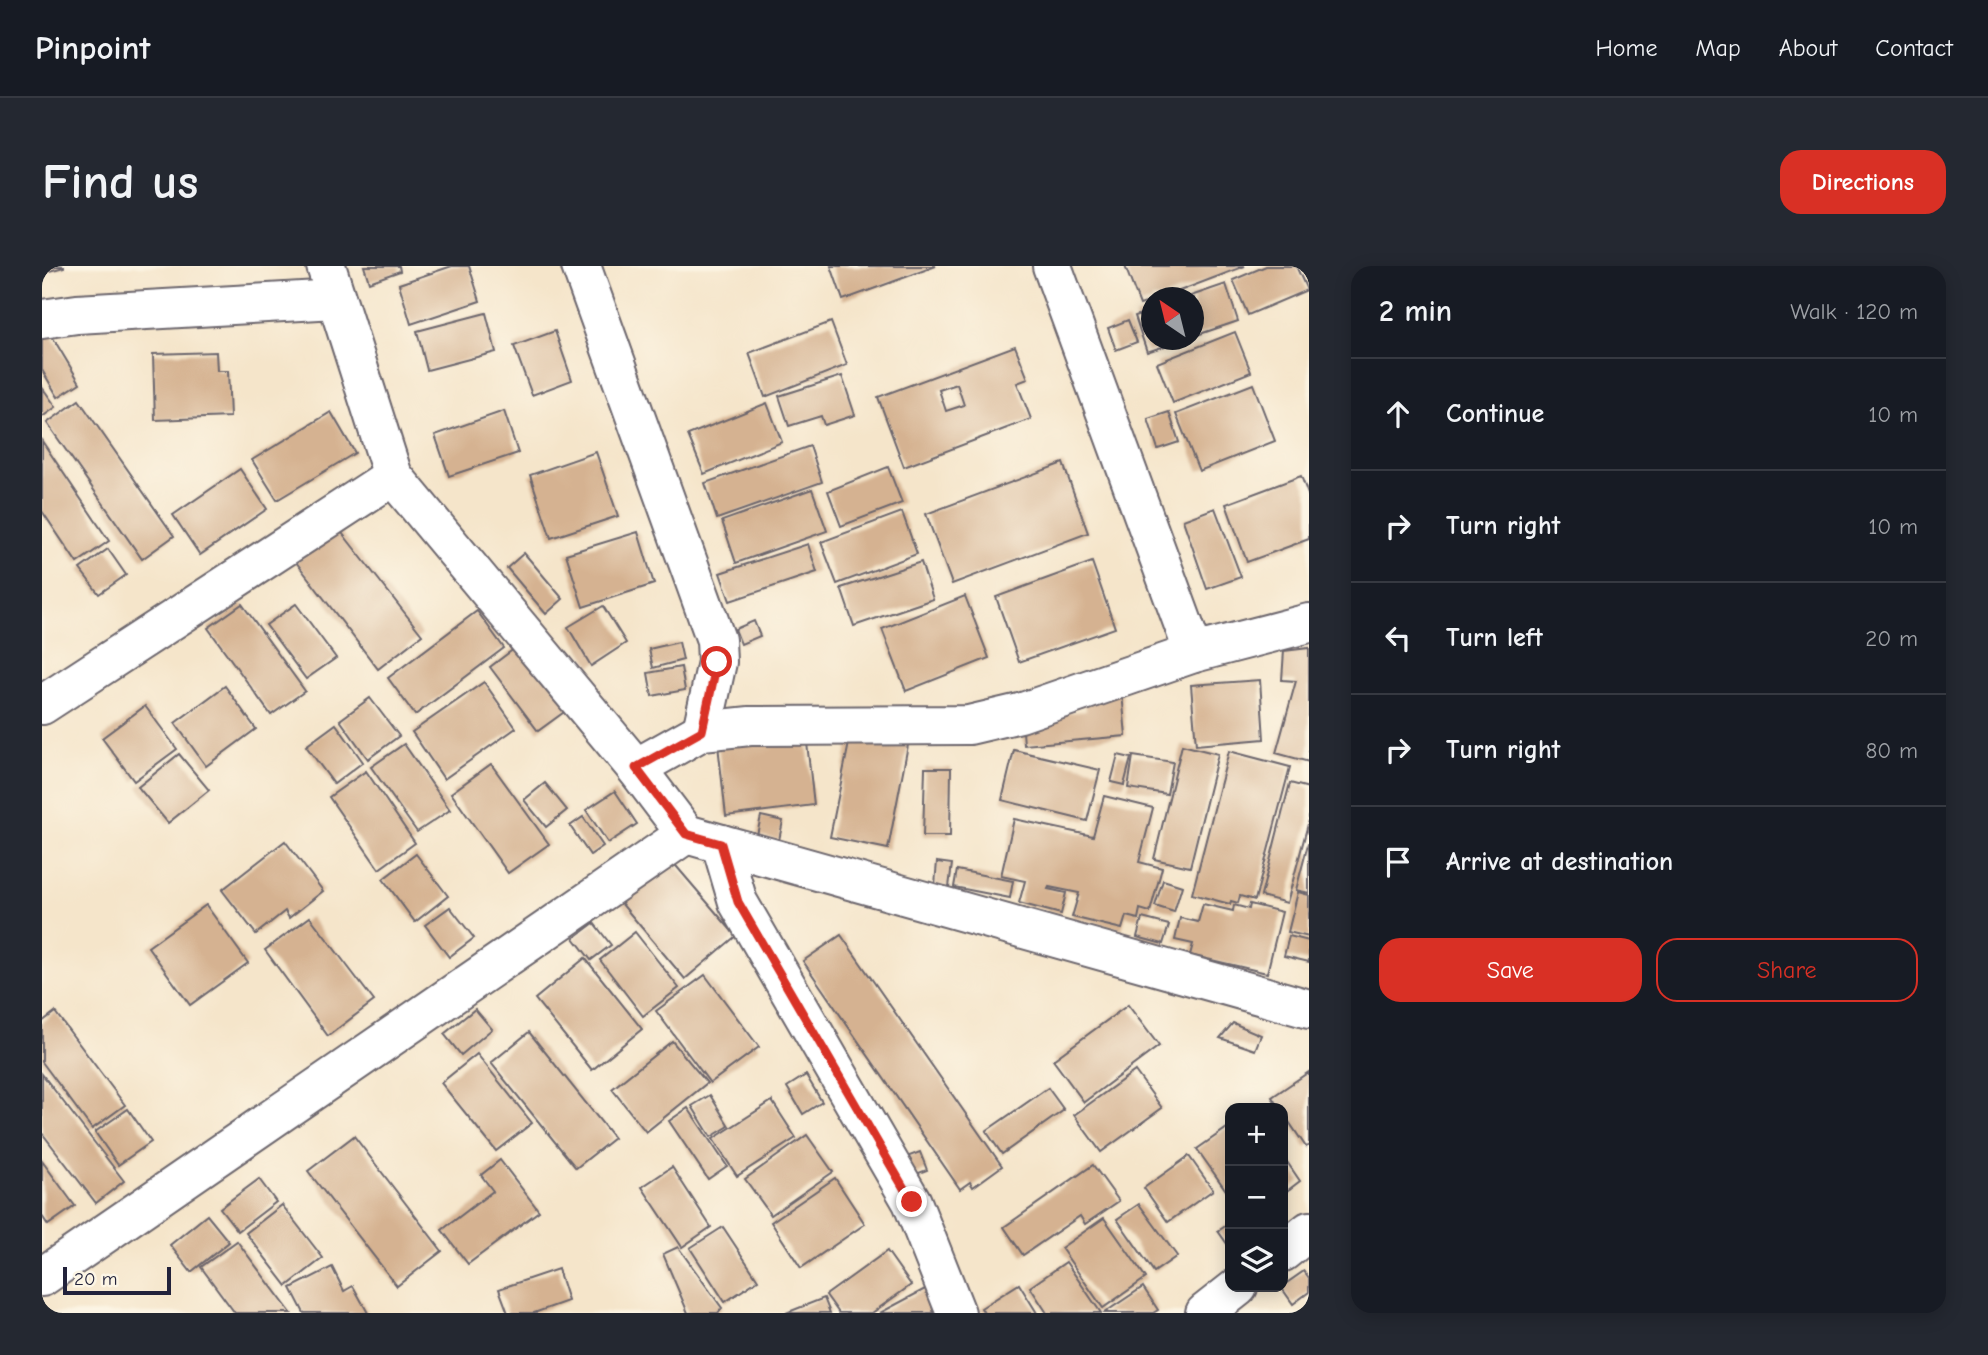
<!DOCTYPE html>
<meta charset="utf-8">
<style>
:root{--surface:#171b24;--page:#242831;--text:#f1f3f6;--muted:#9ea1a6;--line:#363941;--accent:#d93025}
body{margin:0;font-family:"Comic Neue",sans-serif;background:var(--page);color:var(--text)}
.controls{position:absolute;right:21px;bottom:21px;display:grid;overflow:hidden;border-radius:14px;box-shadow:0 4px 18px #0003}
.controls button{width:63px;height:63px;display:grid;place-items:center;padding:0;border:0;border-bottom:2px solid var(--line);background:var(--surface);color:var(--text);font:35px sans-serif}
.compass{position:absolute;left:1099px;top:21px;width:63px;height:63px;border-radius:50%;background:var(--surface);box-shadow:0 4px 18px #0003;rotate:325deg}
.scale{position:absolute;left:21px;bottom:18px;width:108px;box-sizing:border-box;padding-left:7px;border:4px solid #22223b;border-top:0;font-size:19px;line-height:24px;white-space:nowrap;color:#22223b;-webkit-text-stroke:5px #fcf5e5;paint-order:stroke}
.stop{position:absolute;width:21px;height:21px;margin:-16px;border:5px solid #d93025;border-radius:50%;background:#fff}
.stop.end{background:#d93025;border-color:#fff;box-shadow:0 2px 7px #0008}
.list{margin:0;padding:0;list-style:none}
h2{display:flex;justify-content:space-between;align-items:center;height:91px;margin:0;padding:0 28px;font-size:30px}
h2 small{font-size:23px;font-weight:400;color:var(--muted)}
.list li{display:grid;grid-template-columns:46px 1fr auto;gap:21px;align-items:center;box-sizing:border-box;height:112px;padding:0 28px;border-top:2px solid var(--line)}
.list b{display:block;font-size:26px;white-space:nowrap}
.list em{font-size:23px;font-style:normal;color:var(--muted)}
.actions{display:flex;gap:14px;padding:21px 28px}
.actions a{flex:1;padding:16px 0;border:2px solid var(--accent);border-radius:21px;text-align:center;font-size:24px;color:var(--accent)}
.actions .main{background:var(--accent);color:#fff}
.icon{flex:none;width:38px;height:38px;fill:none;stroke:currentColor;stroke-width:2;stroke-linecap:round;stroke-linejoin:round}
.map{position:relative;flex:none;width:1267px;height:1047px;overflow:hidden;border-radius:21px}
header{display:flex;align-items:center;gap:42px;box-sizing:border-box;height:98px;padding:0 35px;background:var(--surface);border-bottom:2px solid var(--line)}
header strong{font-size:33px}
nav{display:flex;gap:38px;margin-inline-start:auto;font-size:24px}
.intro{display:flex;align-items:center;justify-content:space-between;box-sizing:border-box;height:168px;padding:0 42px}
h1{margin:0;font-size:49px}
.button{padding:18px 32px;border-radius:21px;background:var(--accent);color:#fff;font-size:24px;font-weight:700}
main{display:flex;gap:42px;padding:0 42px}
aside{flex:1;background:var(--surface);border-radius:21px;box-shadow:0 4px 18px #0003}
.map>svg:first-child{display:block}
</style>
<header>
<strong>Pinpoint</strong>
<nav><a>Home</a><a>Map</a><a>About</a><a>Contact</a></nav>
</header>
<div class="intro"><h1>Find us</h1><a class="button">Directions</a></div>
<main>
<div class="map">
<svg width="1267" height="1047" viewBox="0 0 1267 1047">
<rect width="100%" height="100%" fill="#fcf5e5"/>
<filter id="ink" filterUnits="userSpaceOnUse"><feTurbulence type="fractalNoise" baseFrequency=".0143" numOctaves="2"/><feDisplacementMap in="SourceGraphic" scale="14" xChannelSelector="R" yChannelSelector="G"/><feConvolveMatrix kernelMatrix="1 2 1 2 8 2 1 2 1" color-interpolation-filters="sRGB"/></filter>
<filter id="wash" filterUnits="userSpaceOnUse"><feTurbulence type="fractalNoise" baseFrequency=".00686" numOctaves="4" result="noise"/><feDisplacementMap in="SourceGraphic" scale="28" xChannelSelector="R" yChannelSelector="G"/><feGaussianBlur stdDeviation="1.57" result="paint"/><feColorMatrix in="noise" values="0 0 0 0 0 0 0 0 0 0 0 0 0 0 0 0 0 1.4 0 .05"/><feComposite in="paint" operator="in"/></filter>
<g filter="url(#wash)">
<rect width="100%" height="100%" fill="#f5e5ca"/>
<g id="blocks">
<g fill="#d5b291" fill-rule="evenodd">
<polygon points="0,0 22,0 22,1 0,7"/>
<polygon points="322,0 357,0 358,5 327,16"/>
<polygon points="410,0 427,0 438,35 369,58 357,18"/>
<polygon points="789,0 894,0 801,34"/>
<polygon points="1083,0 1203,0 1119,32 1110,32 1110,35 1098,39"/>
<polygon points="1224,0 1254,0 1265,24 1206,49 1191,14"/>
<polygon points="1184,18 1196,55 1152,70 1152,32 1146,31"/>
<polygon points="1110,44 1110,74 1141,74 1105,86 1093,50"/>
<polygon points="444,47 454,86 385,104 375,65"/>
<polygon points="1086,54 1095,76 1074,84 1066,62"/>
<polygon points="789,56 805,99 723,131 707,87"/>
<polygon points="513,65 530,114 490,129 472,80"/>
<polygon points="1193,66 1209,106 1131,137 1115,97"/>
<polygon points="8,67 38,117 16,131 0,104 0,72"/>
<path d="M973,80L986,113L975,117L989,153L862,201L836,131ZM915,118L922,139L904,145L897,124Z"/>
<polygon points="174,86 175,105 186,105 188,151 113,154 111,88"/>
<polygon points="800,110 813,149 782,159 779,150 747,160 737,130"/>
<polygon points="1211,118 1233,175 1157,205 1134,148"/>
<polygon points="0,121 14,141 0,151"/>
<polygon points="37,134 132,270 100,293 5,157"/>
<polygon points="725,137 740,176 662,208 646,169"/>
<polygon points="462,145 476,187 407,210 393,169"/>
<polygon points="289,146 313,187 235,234 210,194"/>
<polygon points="1127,146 1137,176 1116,183 1106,153"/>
<polygon points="0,175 67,275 35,297 0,245"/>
<polygon points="768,180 780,216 675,253 663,217"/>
<polygon points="554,186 576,250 509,272 488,209"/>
<polygon points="1021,197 1046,267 910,318 884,248"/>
<polygon points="846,201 860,237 799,260 786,225"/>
<polygon points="198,203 225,243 158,289 131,249"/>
<polygon points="1259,210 1267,231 1267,273 1205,296 1184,238"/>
<polygon points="770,223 785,265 694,297 680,255"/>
<polygon points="1173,242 1199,311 1165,323 1141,254"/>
<polygon points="860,246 875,288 795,318 779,276"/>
<polygon points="297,263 380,369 336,403 254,296"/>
<polygon points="596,266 612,318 541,341 524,288"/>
<polygon points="766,278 775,306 688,335 678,307"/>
<polygon points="66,283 84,309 57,328 38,303"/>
<polygon points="482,287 521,333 504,348 465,302"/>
<polygon points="879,296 891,333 812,360 799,322"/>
<polygon points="1050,296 1073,362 977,396 954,331"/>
<polygon points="923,330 947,392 864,425 840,363"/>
<polygon points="200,338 263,425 229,449 166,362"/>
<polygon points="254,338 294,392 264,413 224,359"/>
<polygon points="561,340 584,377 549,400 526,361"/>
<polygon points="435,345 462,382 373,449 346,412"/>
<polygon points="712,355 718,370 699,378 693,363"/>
<polygon points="481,376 529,441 496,465 448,401"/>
<polygon points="637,376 641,394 611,402 607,383"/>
<polygon points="1267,382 1267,496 1234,487 1254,415 1240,414 1242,385"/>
<polygon points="639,401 643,424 610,430 606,407"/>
<polygon points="1218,414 1222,473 1154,479 1149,419"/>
<polygon points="442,416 474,462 402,513 370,466"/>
<polygon points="183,420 214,463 164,500 133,457"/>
<polygon points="1080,427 1084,470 982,479 980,451 1044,445 1043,431"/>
<polygon points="328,432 357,470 326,493 298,454"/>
<polygon points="103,440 135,483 92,515 60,472"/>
<polygon points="294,458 321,496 292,518 264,480"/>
<polygon points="809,467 866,479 846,583 788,571"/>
<polygon points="764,468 772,539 684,550 676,479"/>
<polygon points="362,478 408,544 375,566 329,501"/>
<polygon points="1140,479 1176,488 1148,601 1112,593"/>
<polygon points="972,484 1058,504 1045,555 960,534"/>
<polygon points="1187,485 1248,501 1213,634 1198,630 1196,637 1189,635 1188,638 1150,628"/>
<polygon points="137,488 167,524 126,557 96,521"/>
<polygon points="1076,489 1089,492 1082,519 1069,516"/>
<polygon points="1091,490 1131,496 1125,528 1086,522"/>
<polygon points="449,498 507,578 466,607 409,527"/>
<polygon points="883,502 909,502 908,570 881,570"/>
<polygon points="324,505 373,577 337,603 287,531"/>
<polygon points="503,517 525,544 504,561 482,534"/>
<polygon points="1248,517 1267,522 1267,554 1245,637 1219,630"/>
<polygon points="573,525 595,558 566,577 544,544"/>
<polygon points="1062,530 1111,542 1097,596 1120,602 1108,646 1098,643 1096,653 1084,650 1080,663 1030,651 1037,627 1007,621 1006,623 1024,627 1019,648 977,637 983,615 959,610 972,553 1051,570"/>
<polygon points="719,550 741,555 737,574 715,569"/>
<polygon points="541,551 561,580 548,589 528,560"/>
<polygon points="243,575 281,625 247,652 243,645 214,668 180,624"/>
<polygon points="1266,578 1267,578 1267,627 1254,624"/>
<polygon points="374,588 406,630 373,656 341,613"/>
<polygon points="629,594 694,670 643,713 579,637"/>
<polygon points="895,596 910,598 907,621 893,619"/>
<polygon points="915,604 971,615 968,632 912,621"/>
<polygon points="1121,614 1140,620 1132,646 1113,640"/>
<polygon points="1256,626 1267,629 1267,671 1246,666"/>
<polygon points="1161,638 1191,645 1192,639 1207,643 1208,638 1240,646 1225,707 1148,689 1151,678 1133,674 1138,652 1156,656"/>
<polygon points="164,639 206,697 148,739 106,681"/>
<polygon points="408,641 432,672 407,691 383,659"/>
<polygon points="268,651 332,735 286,770 223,684"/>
<polygon points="1100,652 1127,659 1121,678 1095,671"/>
<polygon points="552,657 569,679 549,694 532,672"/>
<polygon points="593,666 637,722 601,750 558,694"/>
<polygon points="799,669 960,900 931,921 928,916 918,923 761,695"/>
<polygon points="1247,670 1267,675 1267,696 1242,690"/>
<polygon points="543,692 600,763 550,804 493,733"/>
<polygon points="663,709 717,781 668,817 614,745"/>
<polygon points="1086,739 1117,780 1042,836 1011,794"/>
<polygon points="433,743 450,763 419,789 402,768"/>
<polygon points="13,746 83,839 50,863 0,796 0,756"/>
<polygon points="1191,757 1219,769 1213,784 1178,772"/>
<polygon points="487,766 572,872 534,902 449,797"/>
<polygon points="630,775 665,817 604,866 570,823"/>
<polygon points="435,788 490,857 454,885 399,817"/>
<polygon points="1093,805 1120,842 1059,886 1032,849"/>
<polygon points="1267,806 1267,879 1264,881 1241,847 1241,842 1237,842 1230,831"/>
<polygon points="0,808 82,915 54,937 0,867"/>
<polygon points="764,809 780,836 761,848 745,821"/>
<polygon points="1006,822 1022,844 960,888 944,865"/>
<polygon points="668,829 687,860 669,871 650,840"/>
<polygon points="730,835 754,872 695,910 671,873"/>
<polygon points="646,842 685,900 666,913 627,855"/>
<polygon points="86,843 109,876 76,899 53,866"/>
<polygon points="1188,860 1188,930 1155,883"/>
<polygon points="765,869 791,906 729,949 703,913"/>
<polygon points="312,870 400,985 355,1020 266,905"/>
<polygon points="878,886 885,904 869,910 862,892"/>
<polygon points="1147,890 1171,924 1126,956 1102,922"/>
<polygon points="1241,890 1258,915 1241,928"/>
<polygon points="458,894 497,945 426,998 400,964 451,925 439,909"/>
<polygon points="0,895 33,940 6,959 0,950"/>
<polygon points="1051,899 1077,935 1043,958 1038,950 981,989 962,961"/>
<polygon points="630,901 669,961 640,981 600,921"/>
<polygon points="793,912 823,958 759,1002 729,956"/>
<polygon points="217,913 234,936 196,965 178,942"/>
<polygon points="1097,938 1135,990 1112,1006 1075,953"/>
<polygon points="240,939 281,992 245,1020 204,967"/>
<polygon points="165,949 187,976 149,1006 128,979"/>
<polygon points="1062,952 1104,1012 1061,1042 1019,982"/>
<polygon points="1188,957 1188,982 1176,965"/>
<polygon points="681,961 716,1014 683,1036 648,982"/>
<polygon points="195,975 249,1047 193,1047 159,1001"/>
<polygon points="636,981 680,1042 676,1047 646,1047 621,988"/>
<polygon points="845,985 869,1019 830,1047 797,1047 784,1029"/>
<polygon points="1024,996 1059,1047 1005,1047 988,1021"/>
<polygon points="290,1001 302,1025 311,1020 326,1047 262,1047 249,1022"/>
<polygon points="516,1003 526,1035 492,1047 466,1047 457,1023"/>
<polygon points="1262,1005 1267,1012 1267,1026 1251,1038 1239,1021"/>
<polygon points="977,1018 995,1047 942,1047 939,1042"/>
<polygon points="1101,1021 1116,1044 1111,1047 1062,1047"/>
<polygon points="885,1022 892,1047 838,1047"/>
<polygon points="782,1032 788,1047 744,1047"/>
</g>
</g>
</g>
<g filter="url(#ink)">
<use href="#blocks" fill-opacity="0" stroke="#6c666d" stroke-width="2"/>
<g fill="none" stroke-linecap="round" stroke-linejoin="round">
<defs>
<g id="minor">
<polyline points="284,0 351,210 594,502 644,568 1267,743"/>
<polyline points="539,0 674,374 675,396 660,465"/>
<polyline points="1010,0 1152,387"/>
<polyline points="0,53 35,48 294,33"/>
<polyline points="0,439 351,210"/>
<polyline points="594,502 660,465 708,460 927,459 978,447 1152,387 1267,357"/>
<polyline points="679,578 696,636 870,936 914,1047"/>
<polyline points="1241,986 1267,965"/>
<polyline points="0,1011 644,568"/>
<polyline points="1163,1047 1196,1021"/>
</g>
</defs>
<use href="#minor" stroke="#6c666d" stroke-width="42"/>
<use href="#minor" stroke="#fff" stroke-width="38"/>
</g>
</g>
<g fill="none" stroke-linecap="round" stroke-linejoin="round" filter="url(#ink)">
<polyline stroke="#d93025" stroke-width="9" points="675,396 660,465 594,502 644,568 679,578 696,636 870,936"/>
</g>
</svg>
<div class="controls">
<button>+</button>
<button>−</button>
<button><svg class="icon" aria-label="layers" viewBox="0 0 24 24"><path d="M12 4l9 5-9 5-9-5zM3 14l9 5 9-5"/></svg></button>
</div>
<svg class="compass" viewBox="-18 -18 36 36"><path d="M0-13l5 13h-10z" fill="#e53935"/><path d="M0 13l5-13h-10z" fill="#9ea1a6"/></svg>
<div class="scale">20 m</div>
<div class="stop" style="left:675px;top:396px"></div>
<div class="stop end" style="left:870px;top:936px"></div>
</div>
<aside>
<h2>2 min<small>Walk · 120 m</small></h2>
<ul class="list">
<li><svg class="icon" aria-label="ahead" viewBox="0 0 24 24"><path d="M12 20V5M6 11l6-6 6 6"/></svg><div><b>Continue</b></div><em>10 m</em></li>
<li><svg class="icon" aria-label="right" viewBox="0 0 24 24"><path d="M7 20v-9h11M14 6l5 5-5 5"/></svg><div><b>Turn right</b></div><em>10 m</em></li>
<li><svg class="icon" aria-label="left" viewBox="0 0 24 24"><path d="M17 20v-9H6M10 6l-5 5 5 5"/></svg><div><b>Turn left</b></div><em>20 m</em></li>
<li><svg class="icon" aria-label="right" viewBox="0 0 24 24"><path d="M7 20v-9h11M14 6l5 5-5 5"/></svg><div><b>Turn right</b></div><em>80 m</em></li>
<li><svg class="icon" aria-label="arrive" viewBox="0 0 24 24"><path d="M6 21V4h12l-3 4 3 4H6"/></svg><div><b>Arrive at destination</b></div></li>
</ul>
<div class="actions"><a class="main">Save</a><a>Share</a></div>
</aside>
</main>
